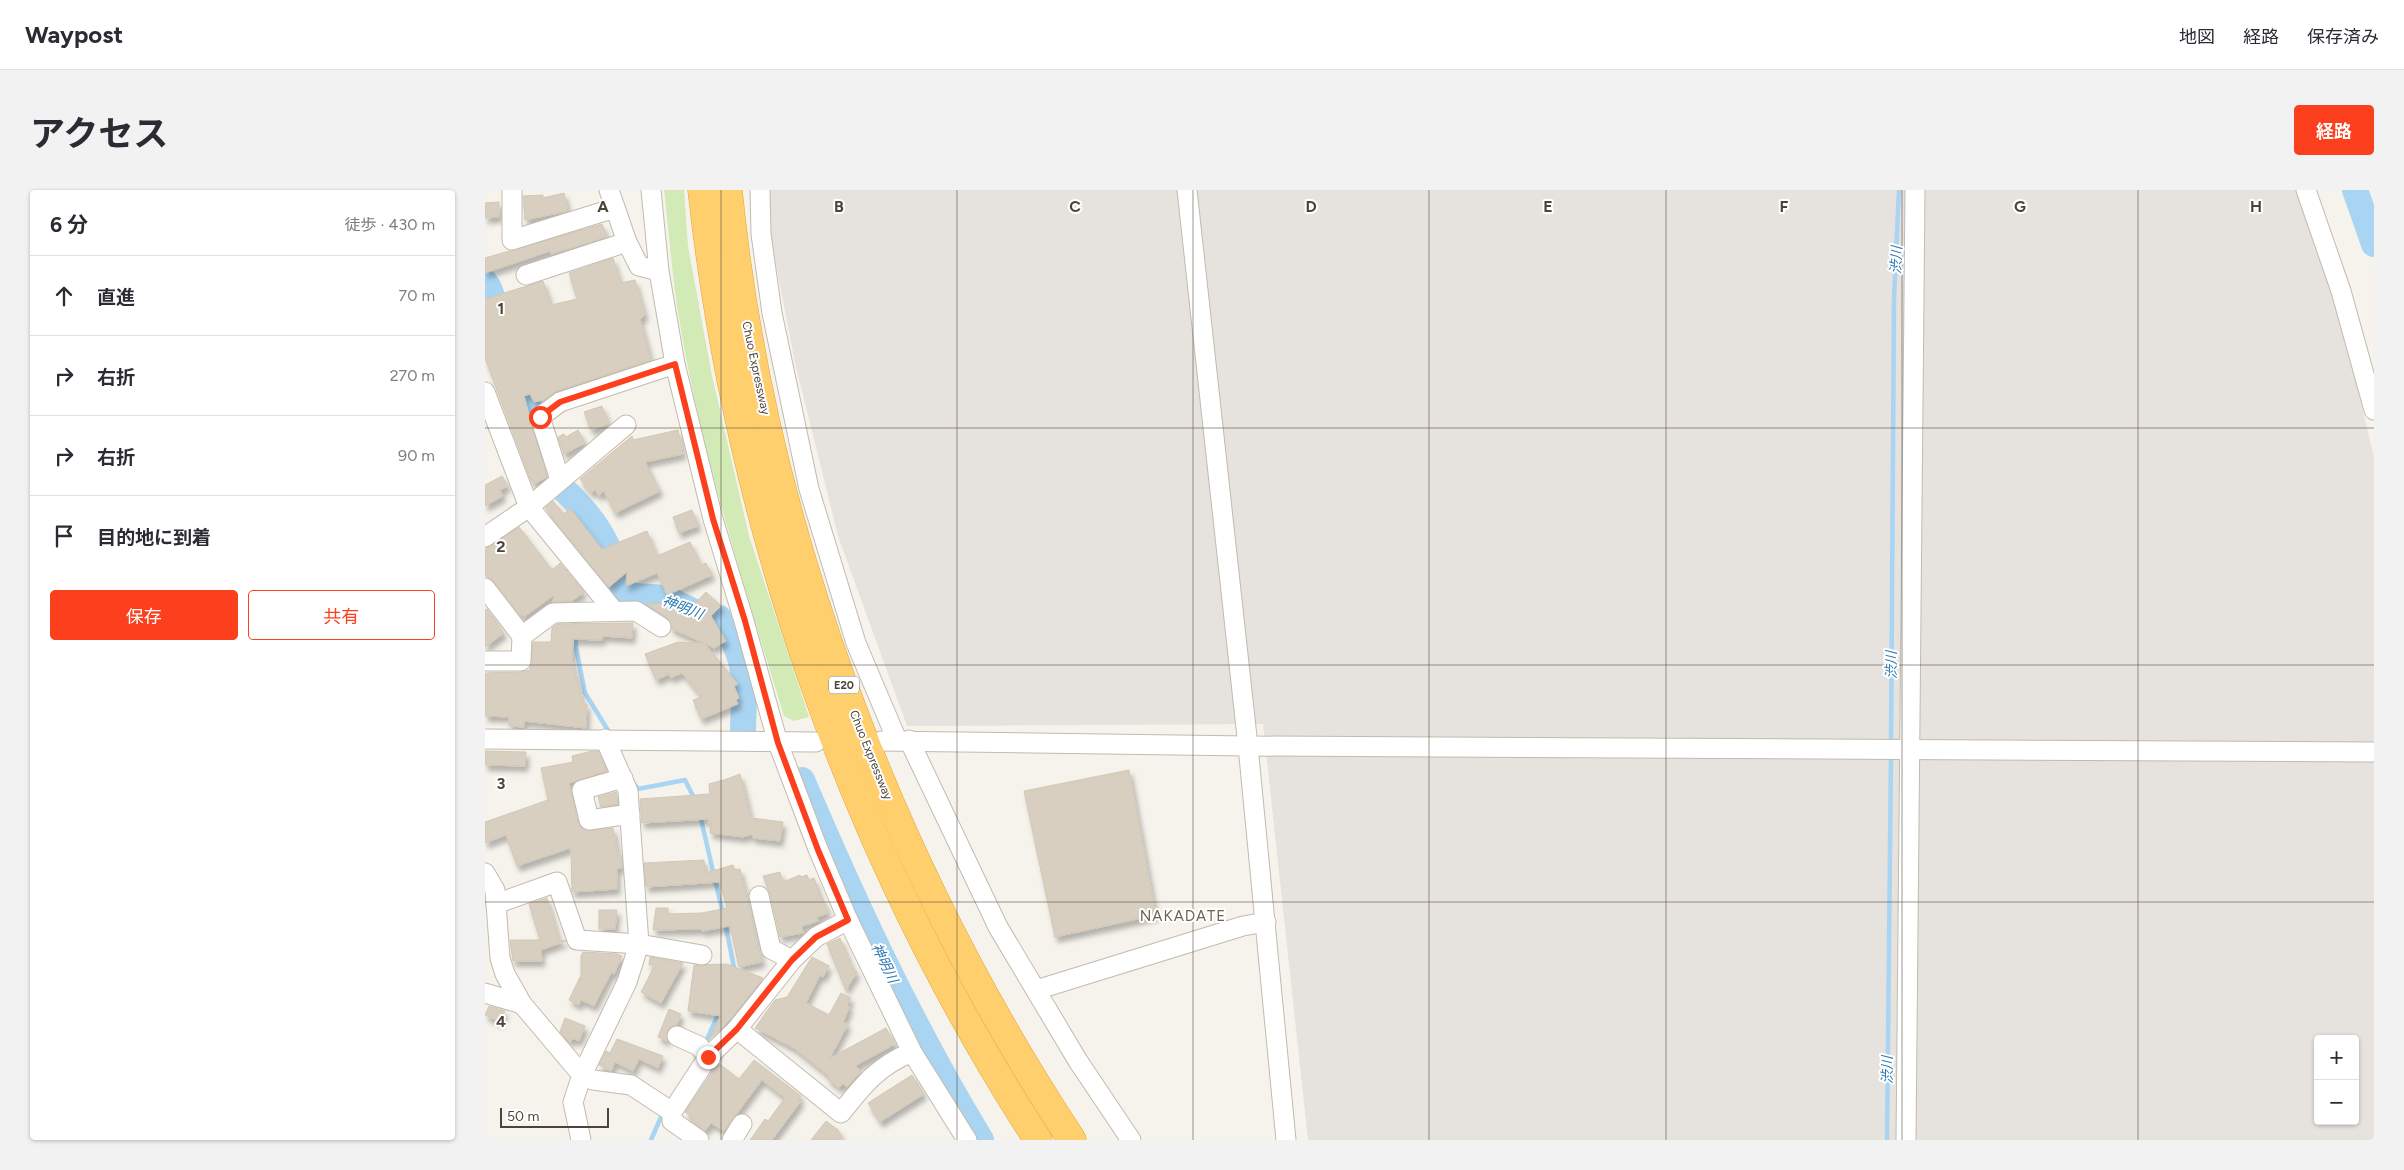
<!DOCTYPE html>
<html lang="ja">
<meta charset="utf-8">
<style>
:root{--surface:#fff;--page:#f2f2f3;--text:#2b2b33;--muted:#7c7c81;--line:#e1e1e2;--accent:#fc3f1d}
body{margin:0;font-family:Figtree,"Noto Sans JP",sans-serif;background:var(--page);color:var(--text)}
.controls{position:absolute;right:15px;bottom:15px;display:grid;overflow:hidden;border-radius:5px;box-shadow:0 1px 4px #0004}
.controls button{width:45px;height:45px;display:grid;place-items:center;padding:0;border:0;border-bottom:1px solid var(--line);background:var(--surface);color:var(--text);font:25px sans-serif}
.scale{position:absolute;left:15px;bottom:12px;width:109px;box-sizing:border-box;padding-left:5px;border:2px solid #4b4439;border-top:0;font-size:14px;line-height:18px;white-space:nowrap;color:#4b4439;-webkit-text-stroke:4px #fff;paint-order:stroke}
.stop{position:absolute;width:15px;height:15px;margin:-11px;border:4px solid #fc3f1d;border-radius:50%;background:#fff}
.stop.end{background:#fc3f1d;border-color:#fff;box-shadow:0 1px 5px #0008}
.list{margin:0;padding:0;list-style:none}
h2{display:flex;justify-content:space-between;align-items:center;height:65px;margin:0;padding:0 20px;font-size:21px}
h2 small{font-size:16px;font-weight:400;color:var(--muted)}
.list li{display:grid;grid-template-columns:32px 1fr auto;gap:15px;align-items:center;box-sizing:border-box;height:80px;padding:0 20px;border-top:1px solid var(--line)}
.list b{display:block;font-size:19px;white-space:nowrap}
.list em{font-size:16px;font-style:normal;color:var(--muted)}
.actions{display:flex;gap:10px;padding:15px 20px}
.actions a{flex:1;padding:11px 0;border:1px solid var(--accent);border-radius:5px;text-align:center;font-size:18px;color:var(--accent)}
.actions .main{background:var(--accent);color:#fff}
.icon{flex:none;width:28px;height:28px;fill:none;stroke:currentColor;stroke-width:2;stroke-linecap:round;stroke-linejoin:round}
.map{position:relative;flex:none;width:1889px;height:950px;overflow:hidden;border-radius:5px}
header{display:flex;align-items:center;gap:30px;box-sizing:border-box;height:70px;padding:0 25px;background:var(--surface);border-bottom:1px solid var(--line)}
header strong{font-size:24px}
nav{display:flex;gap:28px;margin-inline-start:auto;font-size:18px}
.intro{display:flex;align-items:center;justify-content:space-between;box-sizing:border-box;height:120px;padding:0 30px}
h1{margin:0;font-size:35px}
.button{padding:12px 22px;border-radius:5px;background:var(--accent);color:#fff;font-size:18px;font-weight:700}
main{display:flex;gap:30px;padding:0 30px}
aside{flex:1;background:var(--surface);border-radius:5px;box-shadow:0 1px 4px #0004}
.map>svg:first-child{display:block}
</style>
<header>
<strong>Waypost</strong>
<nav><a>地図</a><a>経路</a><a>保存済み</a></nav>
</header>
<div class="intro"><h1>アクセス</h1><a class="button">経路</a></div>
<main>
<aside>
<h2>6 分<small>徒歩 · 430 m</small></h2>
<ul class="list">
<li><svg class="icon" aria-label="ahead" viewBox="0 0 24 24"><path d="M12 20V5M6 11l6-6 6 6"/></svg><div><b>直進</b></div><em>70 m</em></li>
<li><svg class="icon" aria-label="right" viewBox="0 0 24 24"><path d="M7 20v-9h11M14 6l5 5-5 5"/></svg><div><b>右折</b></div><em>270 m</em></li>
<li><svg class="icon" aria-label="right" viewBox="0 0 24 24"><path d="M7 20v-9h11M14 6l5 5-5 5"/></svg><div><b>右折</b></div><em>90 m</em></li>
<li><svg class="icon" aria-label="arrive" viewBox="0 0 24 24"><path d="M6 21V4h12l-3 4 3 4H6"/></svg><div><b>目的地に到着</b></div></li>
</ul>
<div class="actions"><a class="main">保存</a><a>共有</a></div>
</aside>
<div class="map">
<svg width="1889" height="950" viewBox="0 0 1889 950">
<defs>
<filter id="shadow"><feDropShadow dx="3" dy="5.5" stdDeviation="2.5" flood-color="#0004"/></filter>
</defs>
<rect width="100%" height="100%" fill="#f6f3ec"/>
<path fill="#e6e2dd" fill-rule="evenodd" d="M285,0H1812L1860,145L1889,267V950H823L778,534L422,536L353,346L310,173L285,43ZM1833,849H1870V931H1833Z"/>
<path fill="#d2eab5" d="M179,0H199L203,56L227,186L264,346L324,527L309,531L299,526C259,395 216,263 194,128C187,86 184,42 179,0Z"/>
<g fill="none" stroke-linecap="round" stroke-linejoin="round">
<g stroke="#a9d4f2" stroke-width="4.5">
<polyline points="91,432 91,458 100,503 124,542"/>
<polyline points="1406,556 1409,108 1414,0"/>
<polyline points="147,591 153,599 200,590 210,610"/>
<polyline points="215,625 238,724"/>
<polyline points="240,732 250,783"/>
<polyline points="220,854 235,820"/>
<polyline points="166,950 176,927"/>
<polyline points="1402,950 1406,564"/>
</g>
<g stroke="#a9d4f2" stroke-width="26">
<polyline points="1870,0 1889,54"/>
<polyline points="0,92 4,98 39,193 46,228 56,259"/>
<path d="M76,297C112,330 125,354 138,401L150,406L181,408L217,426L234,428C265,469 259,493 258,541"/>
<path d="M317,590C370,714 426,835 496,950"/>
</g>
</g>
<g fill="#d8cfc1" stroke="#d3c7b4" filter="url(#shadow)">
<polygon points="79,3 83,21 40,30 38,6 58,5 58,8"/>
<polygon points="14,12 14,27 0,28 0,13"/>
<polygon points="117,34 122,47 66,64 65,61 0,83 0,68"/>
<polygon points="128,68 136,93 150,90 160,125 155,129 166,170 71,201 59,210 49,212 45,204 39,206 62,287 49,294 49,291 46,291 0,168 0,109 58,91 66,115 92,109 84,83"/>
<polygon points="117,216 124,234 106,240 99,222"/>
<polygon points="93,240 100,253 79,264 73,247 79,244 81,247"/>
<polygon points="193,240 198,264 160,272 175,301 130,323 119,301 114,306 110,300 106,303 95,289 147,246 148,250"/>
<polygon points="17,286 23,296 15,300 18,306 0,316 0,295"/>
<polygon points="68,311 79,324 85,318 117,359 162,341 172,366 205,352 216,375 221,373 227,385 182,405 172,383 141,396 142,382 124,397 60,318"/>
<polygon points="207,320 213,336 194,343 188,327"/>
<polygon points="34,337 67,380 75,373 99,402 87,411 68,412 69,405 39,427 37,424 36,426 9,391 0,385 0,359"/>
<polygon points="221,402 236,416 226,426 241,451 229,458 220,454 253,494 249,496 254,508 251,510 253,514 216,529 208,510 217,507 197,483 186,488 184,484 171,490 160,464 193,452 219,453 187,439 182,428 161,414 177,413 200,424"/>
<polygon points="2,419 19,443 0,457 0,420"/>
<polygon points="148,433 147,448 118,446 117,450 88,449 87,470 98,514 102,514 101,538 39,531 39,537 24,536 24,527 0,526 0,483 36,482 45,480 48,452 66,452 67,438 72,434"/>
<polygon points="0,561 41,562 40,576 0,575"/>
<polygon points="107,561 113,561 122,581 84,593 93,633 101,641 128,638 133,665 136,665 137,678 132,678 132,699 87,702 86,658 32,676 21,645 0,653 0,632 63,610 56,578 88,572 87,566"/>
<polygon points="644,580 671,725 570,747 539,601"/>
<polygon points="255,584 266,628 298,632 295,651 268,648 267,644 258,647 225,643 226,633 223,633 224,629 157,633 155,609 225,604 224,594 242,589"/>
<polygon points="131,602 133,614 116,617 113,607"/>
<polygon points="219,670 220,683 248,675 250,680 255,679 277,772 254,777 245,736 217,741 217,739 168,740 171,718 183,718 183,724 217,723 242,718 235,692 161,697 159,673"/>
<polygon points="295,682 298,692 315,685 316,687 322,685 324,690 329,688 336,709 338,709 343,723 332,727 333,731 317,736 318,743 295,747 285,704 278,686"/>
<polygon points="62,708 74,750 81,751 56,760 57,771 28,771 25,750 55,750 44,714"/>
<polygon points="114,720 132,720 130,739 114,739"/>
<polygon points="355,748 368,779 372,782 361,800 342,754"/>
<polygon points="98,762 132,764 137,766 129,784 126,783 109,816 96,810 94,815 84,810 95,787 96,792 96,766"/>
<polygon points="165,767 198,773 176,813 156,802 170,775 164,775"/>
<polygon points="327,767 344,776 338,787 335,785 321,813 344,825 356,803 366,808 362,815 365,817 358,832 363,834 345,868 401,838 410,854 370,876 376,881 362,897 358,894 354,898 342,888 344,886 309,858 270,838 290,810 302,807"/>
<polygon points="242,774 278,788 244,831 224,850 236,826 203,821 209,775"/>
<polygon points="4,816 20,821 15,832 0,825"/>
<polygon points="184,819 196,824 192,835 186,837 182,841 182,851 173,847"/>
<polygon points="80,828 100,836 94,851 87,848 86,852 83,850 75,842"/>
<polygon points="132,849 178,866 173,878 154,869 148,881 130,872 126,881 114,875 121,861 125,863"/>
<polygon points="269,870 316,906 313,910 316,911 287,950 265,950 280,929 283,931 300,908 277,890 239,941 226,933 220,941 206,931 208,928 200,922 233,873 254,889"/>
<polygon points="427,885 439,904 395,932 383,913"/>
<polygon points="341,931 353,940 358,950 326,950"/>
</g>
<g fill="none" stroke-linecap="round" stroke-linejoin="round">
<defs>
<g id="minor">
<polyline points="27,0 27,50 130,18"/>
<polyline points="124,0 142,52 154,76 174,81"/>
<polyline points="166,0 174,81 190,174 228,329 259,431 293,553 333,659 363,730 427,862 482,950"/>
<polyline points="275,0 276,44 287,123 324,299 371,453 412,550"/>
<polyline points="702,0 763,556 801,950"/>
<polyline points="1821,0 1856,101 1889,220"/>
<polyline points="41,85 142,52"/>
<polyline points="0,202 44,317 129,421"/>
<polyline points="75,290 55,227 75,212 190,174"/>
<polyline points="0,347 44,317 141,235"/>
<polyline points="0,398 37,446"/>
<polyline points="0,471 36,471 37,446 68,423 151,421 176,437"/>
<polyline points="0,549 331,552"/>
<polyline points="424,550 513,737 593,871 646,950"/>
<polyline points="396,551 763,556 1889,562"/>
<polyline points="138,588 97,600 104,630 145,624"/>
<polyline points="0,683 10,700 15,768 20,784 37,814 97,885 108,890 146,895 187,922"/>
<polyline points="274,706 286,759 307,770"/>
<polyline points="11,714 72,692 92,750 154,754 217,765"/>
<polyline points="551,800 758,736 781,732"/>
<polyline points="0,803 37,814"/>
<path d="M252,839L356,923C378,895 393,876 427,862"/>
<polyline points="192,846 214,856 223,867"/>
<polyline points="96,950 88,912 97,885 142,792 154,754 143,601 120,549"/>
<polyline points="214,950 187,931 187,922 223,867 252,839 307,770 331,747 363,730"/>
<polyline points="247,950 257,934"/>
<polyline points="1421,950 1430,0"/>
</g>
<g id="highway">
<path d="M217,0C254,337 368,665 553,950"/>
<path d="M243,0C276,333 403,671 587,950"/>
</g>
</defs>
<use href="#minor" stroke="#c2bbae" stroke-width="21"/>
<use href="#highway" stroke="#e0a43c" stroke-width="29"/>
<use href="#minor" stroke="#fff" stroke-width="19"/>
<use href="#highway" stroke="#ffcf6e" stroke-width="28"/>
</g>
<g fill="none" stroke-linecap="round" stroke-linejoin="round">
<polyline stroke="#fc3f1d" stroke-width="6" points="55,227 75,212 190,174 228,329 260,431 293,553 333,660 363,730 331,747 307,770 252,839 223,867"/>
</g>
<path fill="none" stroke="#4b4439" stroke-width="1" stroke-opacity="0.55" d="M236,0V950M472,0V950M708,0V950M944,0V950M1181,0V950M1417,0V950M1653,0V950M0,238H1889M0,475H1889M0,712H1889"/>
<g text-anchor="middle" stroke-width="4" stroke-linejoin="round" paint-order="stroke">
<rect fill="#fff" stroke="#817c74" stroke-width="1" x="344" y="486.5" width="30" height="17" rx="4"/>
<g font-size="11" font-weight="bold" fill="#4b4439">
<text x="359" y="499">E20</text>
</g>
<g font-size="12" fill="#4b4439" stroke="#fff">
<text transform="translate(271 178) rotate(78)" y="4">Chuo Expressway</text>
<text transform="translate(386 565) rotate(68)" y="4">Chuo Expressway</text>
</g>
<g font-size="14" font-style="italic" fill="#2e7ab2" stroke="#fff">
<text transform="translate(1411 70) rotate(-88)" y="5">渋川</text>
<text transform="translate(198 417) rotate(21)" y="5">神明川</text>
<text transform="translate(1406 475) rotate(-90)" y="5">渋川</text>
<text transform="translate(400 773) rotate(64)" y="5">神明川</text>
<text transform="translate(1402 880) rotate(-90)" y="5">渋川</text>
</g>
<g font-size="15" letter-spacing="1" fill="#6e6250" stroke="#fff">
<text x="698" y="731">NAKADATE</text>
</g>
</g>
<g font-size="16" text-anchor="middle" font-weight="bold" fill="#4b4439" stroke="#fff" stroke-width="4" stroke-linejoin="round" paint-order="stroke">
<text x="118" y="22">A</text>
<text x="354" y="22">B</text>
<text x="590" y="22">C</text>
<text x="826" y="22">D</text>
<text x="1063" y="22">E</text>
<text x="1299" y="22">F</text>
<text x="1535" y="22">G</text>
<text x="1771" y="22">H</text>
<text x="16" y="124">1</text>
<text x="16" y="362">2</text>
<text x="16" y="599">3</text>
<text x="16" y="837">4</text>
</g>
</svg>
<div class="controls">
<button>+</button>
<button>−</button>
</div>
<div class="scale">50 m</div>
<div class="stop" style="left:55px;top:227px"></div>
<div class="stop end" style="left:223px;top:867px"></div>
</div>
</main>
